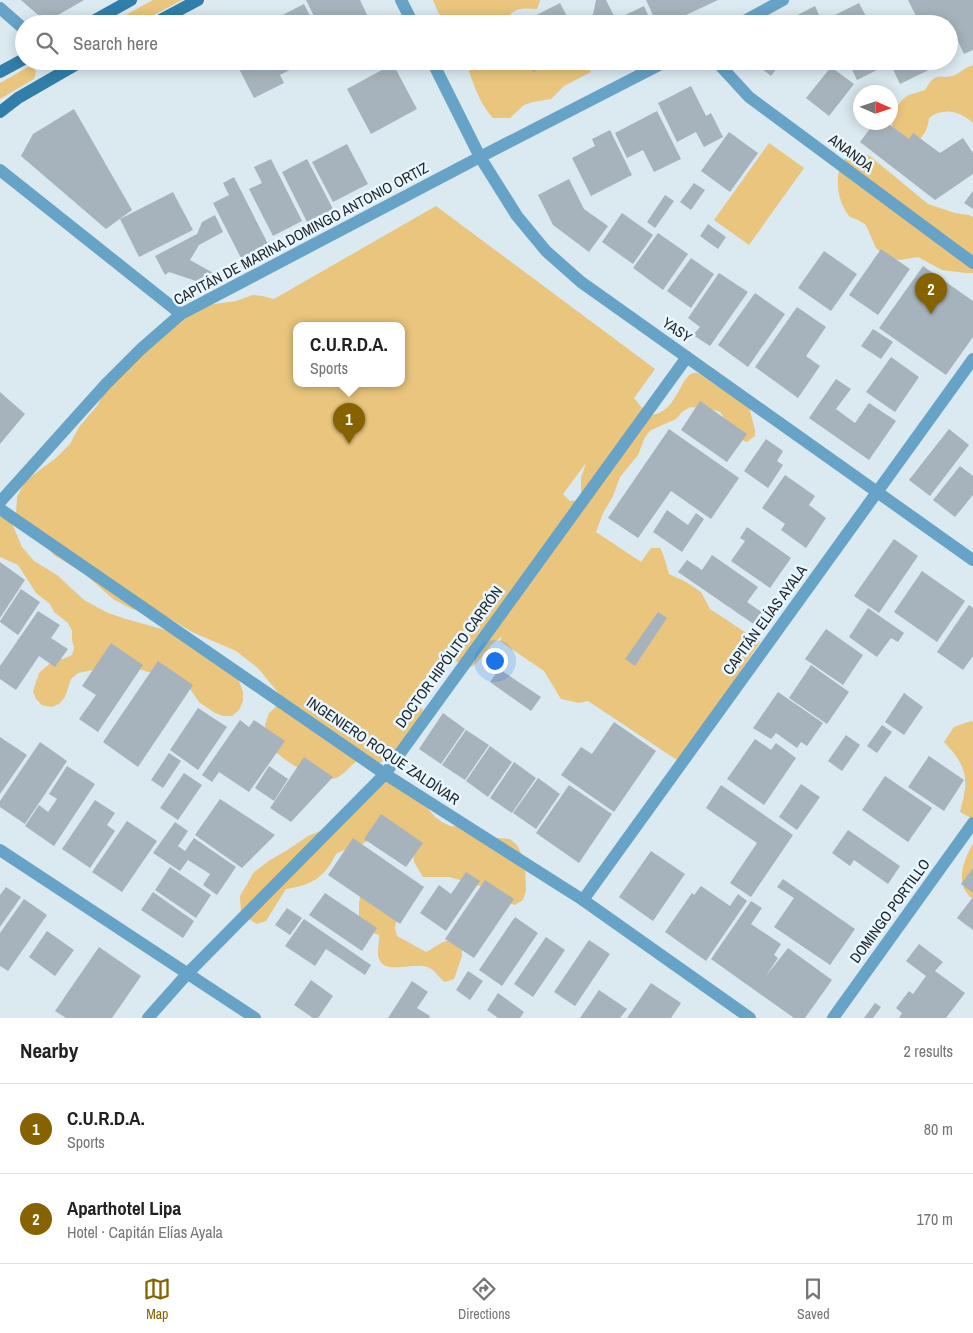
<!DOCTYPE html>
<meta charset="utf-8">
<style>
:root{--surface:#fff;--page:#f2f2f2;--text:#222;--muted:#767676;--line:#e0e0e0;--accent:#876300}
body{margin:0;font-family:"Archivo Narrow",sans-serif;background:var(--page);color:var(--text)}
.compass{position:absolute;left:853px;top:85px;width:45px;height:45px;border-radius:50%;background:var(--surface);box-shadow:0 2px 12px #0003;rotate:93deg}
.you{position:absolute;left:494px;top:660px;width:18px;height:18px;margin:-12px;border:4px solid #fff;border-radius:50%;background:#1a73e8;box-shadow:0 0 0 8px #1a73e833}
.badge{display:grid;place-items:center;width:32px;height:32px;border-radius:50%;background:var(--accent);color:#fff;font-size:16px;font-weight:700}
.pin{position:absolute;translate:-50% -41px;filter:drop-shadow(0 1px 2px #0008)}
.pin::after{content:'';position:absolute;top:26px;width:18px;height:15px;background:inherit;clip-path:polygon(0 0,100% 0,50% 100%)}
.popup{position:absolute;left:293px;top:322px;width:112px;height:65px;box-sizing:border-box;display:grid;place-content:center;border-radius:10px;background:var(--surface);filter:drop-shadow(0 1px 4px #0005);font-size:16px;white-space:nowrap;color:var(--muted)}
.popup b{font-size:19px;color:var(--text)}
.popup::after{content:'';position:absolute;left:50%;top:100%;margin-left:-10px;border:10px solid transparent;border-top-color:var(--surface)}
.list{margin:0;padding:0;list-style:none}
h2{display:flex;justify-content:space-between;align-items:center;height:65px;margin:0;padding:0 20px;font-size:21px}
h2 small{font-size:16px;font-weight:400;color:var(--muted)}
.list li{display:grid;grid-template-columns:32px 1fr auto;gap:15px;align-items:center;box-sizing:border-box;height:90px;padding:0 20px;border-top:1px solid var(--line)}
.list b{display:block;font-size:19px;white-space:nowrap}
.list p{margin:0;font-size:16px;white-space:nowrap;color:var(--muted)}
.list em{font-size:16px;font-style:normal;color:var(--muted)}
.icon{flex:none;width:28px;height:28px;fill:none;stroke:currentColor;stroke-width:2;stroke-linecap:round;stroke-linejoin:round}
.map{position:relative;flex:none;width:973px;height:1018px;overflow:hidden}
.search{position:absolute;background:var(--surface);box-shadow:0 2px 12px #0003;left:15px;right:15px;top:15px;height:55px;display:flex;align-items:center;gap:12px;box-sizing:border-box;padding:0 18px;border-radius:28px;color:var(--muted);font-size:19px}
.sheet{height:245px;background:var(--surface)}
nav{display:flex;justify-content:space-around;align-items:center;box-sizing:border-box;height:70px;border-top:1px solid var(--line);background:var(--surface);font-size:14px;color:var(--muted)}
nav a{display:grid;justify-items:center;gap:2px}
nav .on{color:var(--accent)}
.map>svg:first-child{display:block}
</style>
<div class="map">
<svg width="973" height="1018" viewBox="0 0 973 1018">
<rect width="100%" height="100%" fill="#dbe9f1"/>
<g fill="#e9c57d" fill-rule="evenodd">
<polygon points="153,0 182,0 137,24 109,24"/>
<path d="M433,0H540V1L537,9C523,8 509,7 507,24H445L438,12Z"/>
<path d="M466,61H587L591,72L564,86L551,99L533,102L524,105L510,118H493C479,103 472,81 466,61Z"/>
<path d="M973,65V123C960,111 943,107 929,118C928,128 925,134 918,141L909,142L893,135C890,121 895,102 909,95C914,93 920,92 925,90C937,69 940,81 955,75C961,72 966,67 973,65Z"/>
<polygon points="28,67 34,68 36,72 34,79 0,99 0,83"/>
<polygon points="769,143 804,168 749,245 714,220"/>
<path d="M854,151L863,153L871,157L928,204L955,213L969,215L973,217V273H966L942,270L918,257L900,260L886,257L876,248L866,225L858,220L850,217C835,200 831,163 854,151Z"/>
<path d="M436,206L655,369L634,398L648,415C679,416 680,369 697,373C703,375 709,381 714,384C725,390 737,396 748,402L755,431V436L747,442L739,439L720,412L711,409L690,407L682,412L676,419L651,430L645,437L638,455L620,477L613,496L603,513L596,532L641,562L651,548H660C665,557 666,565 669,574L686,582L701,592L710,609L760,642L680,762L588,701L579,703L561,699L544,671L500,641L502,637C490,642 483,660 471,667C458,665 453,658 445,652L406,704L423,709L422,723L392,759L379,763L360,758C352,764 342,778 332,779C318,782 279,759 272,747C268,741 265,732 265,725L269,713L280,703V695L258,668L236,651L192,632L169,618L132,609L113,599L86,575L54,555L16,515L17,497L25,481L56,458L70,444L79,427L97,406L116,373L200,306L236,301L253,295L262,296L274,299ZM296,325H402V383H296ZM586,463L581,478V492L579,500L570,501L563,494Z"/>
<polygon points="0,517 11,521 22,547 34,561 57,575 84,600 108,613 126,619 169,631 237,676 243,692 243,701 239,710 232,716 223,716 215,713 199,702 184,680 175,675 148,672 124,664 78,673 71,679 65,697 59,704 51,707 42,705 36,699 33,691 39,673 55,659 63,659 72,655 74,648 72,640 72,631 68,623 54,612 50,604 36,593 18,565 0,557"/>
<path d="M971,721L973,722V819L960,812C969,779 968,767 944,742L954,727Z"/>
<path d="M387,780L426,801L429,810L435,817L442,822L450,826L468,827L484,837L510,839L517,845L525,862L526,891L523,900L515,905L506,902L492,891L475,884L449,877H423L414,862L413,853L372,838L359,846L354,845L336,854C324,878 312,885 286,889L266,921L257,924L241,914L240,896L254,872L270,860L286,851L308,836L325,829Z"/>
<path d="M973,844V899C954,886 963,860 973,844Z"/>
<path d="M361,892L398,913L395,928L397,936L426,952C441,945 447,933 462,947V956L454,979L445,982C438,978 435,969 427,967C414,962 385,975 379,959C376,951 380,942 379,935L370,932L359,918V903Z"/>
</g>
<g fill="#a7b3bc">
<polygon points="21,0 84,0 46,22"/>
<polygon points="306,0 360,0 369,19 359,24 318,24"/>
<polygon points="596,0 606,0 618,24 591,24"/>
<polygon points="646,0 718,0 667,24 657,24"/>
<polygon points="908,0 973,0 973,50 964,54 948,20 939,24 920,24"/>
<polygon points="560,3 571,24 519,24"/>
<polygon points="859,3 870,24 830,24 827,19"/>
<polygon points="304,4 314,24 265,24"/>
<polygon points="644,6 652,24 624,24 621,17"/>
<polygon points="815,6 823,24 780,24"/>
<polygon points="235,61 307,61 280,75 284,83 254,98"/>
<polygon points="528,61 554,61 533,72"/>
<polygon points="752,61 782,61 771,76"/>
<polygon points="848,61 888,61 889,64 857,80"/>
<polygon points="889,61 937,61 939,65 900,84"/>
<polygon points="393,64 417,109 371,134 347,89"/>
<polygon points="831,67 854,84 829,116 806,98"/>
<polygon points="691,86 706,116 711,113 723,137 704,147 696,132 677,142 658,103"/>
<polygon points="74,109 132,210 106,229 21,156 33,134"/>
<polygon points="657,111 681,159 654,172 643,150 627,158 615,133"/>
<polygon points="875,122 886,122 909,139 913,133 940,153 963,138 973,153 973,174 935,200 860,142"/>
<polygon points="610,130 632,175 591,196 572,158 595,146 592,139"/>
<polygon points="729,132 758,153 730,192 701,171"/>
<polygon points="347,144 368,184 333,202 312,162"/>
<polygon points="271,159 302,221 273,236 249,189 262,183 254,167"/>
<polygon points="307,159 333,209 307,222 282,172"/>
<polygon points="234,177 269,246 242,260 213,203 229,195 223,183"/>
<polygon points="569,179 584,209 608,226 589,252 553,225 538,195"/>
<polygon points="694,183 705,190 691,210 680,202"/>
<polygon points="973,191 973,209 964,203"/>
<polygon points="173,192 193,230 139,257 120,219"/>
<polygon points="665,195 674,201 655,228 647,222"/>
<polygon points="622,213 653,235 633,264 602,242"/>
<polygon points="215,215 223,232 199,245 190,260 217,275 205,284 169,272 165,275 155,256 197,234 202,222"/>
<polygon points="708,224 726,237 718,249 700,236"/>
<polygon points="658,233 688,254 663,290 633,268"/>
<polygon points="881,249 910,269 878,315 849,295"/>
<polygon points="824,251 857,274 831,311 798,288"/>
<polygon points="691,258 714,274 691,308 667,291"/>
<polygon points="923,266 973,301 973,337 946,375 879,328"/>
<polygon points="719,273 748,292 710,346 693,335 700,327 688,318"/>
<polygon points="755,293 785,314 748,367 718,345"/>
<polygon points="797,307 826,327 806,356 820,366 798,398 755,367"/>
<polygon points="873,329 893,342 881,359 861,346"/>
<polygon points="891,357 919,377 895,412 866,392"/>
<polygon points="836,379 851,389 836,409 855,423 869,403 896,421 869,460 809,418"/>
<polygon points="0,392 25,414 0,444"/>
<polygon points="700,401 747,434 727,462 681,430"/>
<polygon points="669,429 739,478 711,519 671,491 638,538 608,518"/>
<polygon points="949,429 969,445 930,496 909,480"/>
<polygon points="766,439 783,451 777,461 783,465 768,488 744,471"/>
<polygon points="960,466 973,476 973,495 955,517 933,500"/>
<polygon points="785,475 815,496 809,505 826,518 806,548 781,530 785,524 762,508"/>
<polygon points="667,510 688,525 696,513 704,519 682,552 653,532"/>
<polygon points="747,527 791,558 770,588 731,561 745,541 740,538"/>
<polygon points="894,539 918,556 879,613 854,596"/>
<polygon points="712,555 758,587 747,602 763,613 755,625 678,572 687,560 702,570"/>
<polygon points="0,562 25,580 0,618"/>
<polygon points="922,571 965,601 937,642 894,612"/>
<polygon points="21,589 40,602 18,635 0,622 0,621"/>
<polygon points="969,605 973,608 973,656 963,670 937,652"/>
<polygon points="868,608 904,633 898,642 891,638 877,657 849,637"/>
<polygon points="38,611 60,625 51,638 68,649 55,667 39,656 16,690 0,679 0,666"/>
<polygon points="658,612 667,618 635,666 625,659"/>
<polygon points="826,629 863,655 843,685 805,659"/>
<polygon points="111,643 143,665 98,732 79,719 96,695 82,686"/>
<polygon points="158,661 193,685 138,767 103,742"/>
<polygon points="811,665 849,692 827,724 789,698"/>
<polygon points="499,669 541,697 531,711 490,682"/>
<polygon points="778,692 823,723 807,746 801,742 797,748 776,733 771,739 753,728"/>
<polygon points="904,693 923,707 904,735 885,722"/>
<polygon points="198,708 227,727 198,770 170,750"/>
<polygon points="443,713 465,729 441,764 419,749"/>
<polygon points="240,720 249,727 254,720 285,741 249,792 219,772 212,782 202,775"/>
<polygon points="614,722 656,751 614,812 561,775 581,747 592,754"/>
<polygon points="882,725 892,732 877,753 867,746"/>
<polygon points="466,730 489,745 465,780 442,765"/>
<polygon points="846,735 860,745 842,771 828,761"/>
<polygon points="0,737 27,755 0,794"/>
<polygon points="755,739 771,750 776,743 796,758 764,805 727,779"/>
<polygon points="40,742 67,761 25,824 0,807 0,801"/>
<polygon points="490,746 512,762 488,797 466,781"/>
<polygon points="169,753 181,761 163,788 151,780"/>
<polygon points="929,756 964,780 944,811 908,787"/>
<polygon points="304,757 333,777 291,822 270,808"/>
<polygon points="514,762 536,778 512,813 490,798"/>
<polygon points="67,766 95,784 54,846 25,826 39,805 48,812 57,799 49,794"/>
<polygon points="269,766 288,779 274,801 255,788"/>
<polygon points="184,773 202,785 178,820 160,808"/>
<polygon points="885,776 932,808 908,842 862,810"/>
<polygon points="538,778 560,794 536,829 513,813"/>
<polygon points="801,784 820,797 797,830 779,817"/>
<polygon points="569,785 612,814 579,863 536,833"/>
<polygon points="721,785 793,835 751,897 730,883 757,843 706,808"/>
<polygon points="220,799 275,835 242,868 195,835"/>
<polygon points="95,800 115,813 107,825 115,831 90,868 62,849"/>
<polygon points="381,814 423,843 406,867 364,839"/>
<polygon points="127,821 157,841 122,892 92,872"/>
<polygon points="175,822 188,831 178,846 185,851 194,838 236,867 217,895 203,885 210,874 188,860 180,871 153,853"/>
<polygon points="848,830 900,866 888,884 854,860 850,866 832,853"/>
<polygon points="353,838 424,887 400,924 328,875"/>
<polygon points="651,851 685,874 653,921 619,897"/>
<polygon points="170,867 211,895 196,918 155,890"/>
<polygon points="973,868 973,893 961,884"/>
<polygon points="466,872 480,881 446,931 420,913 439,885 451,894"/>
<polygon points="783,879 855,929 830,965 774,927 794,898 777,887"/>
<polygon points="485,880 514,899 474,958 445,939"/>
<polygon points="701,886 730,906 738,894 747,901 706,961 665,932 692,893 694,895"/>
<polygon points="6,887 21,897 0,927 0,895"/>
<polygon points="153,892 194,921 183,938 141,910"/>
<polygon points="325,893 377,928 362,951 309,915"/>
<polygon points="973,897 973,930 957,918"/>
<polygon points="24,899 47,915 8,971 0,966 0,933"/>
<polygon points="751,901 762,908 751,924 781,944 774,955 778,958 766,976 788,948 832,980 805,1018 794,1018 711,959"/>
<polygon points="287,908 302,918 290,935 275,925"/>
<polygon points="515,917 538,933 502,986 479,970"/>
<polygon points="304,919 371,965 365,975 326,949 315,966 285,946"/>
<polygon points="47,931 74,950 55,976 29,957"/>
<polygon points="546,937 565,950 533,997 514,984"/>
<polygon points="589,940 610,954 575,1006 554,992"/>
<polygon points="919,944 943,962 935,971 965,993 946,1018 899,1018 902,1013 896,1008 909,991 913,994 926,976 906,961"/>
<polygon points="99,947 141,976 112,1018 66,1018 55,1011"/>
<polygon points="468,971 483,981 470,1000 456,990"/>
<polygon points="311,980 333,996 318,1018 313,1018 294,1005"/>
<polygon points="412,981 428,992 417,1008 430,1016 429,1018 388,1018"/>
<polygon points="651,983 681,1003 671,1018 627,1018"/>
<polygon points="599,990 627,1009 620,1018 580,1018"/>
<polygon points="498,993 524,1012 520,1018 498,1018 487,1010"/>
<polygon points="875,1003 881,1007 873,1018 864,1018"/>
</g>
<g fill="none" stroke-linecap="round" stroke-linejoin="round">
<g stroke="#66a3c7" stroke-width="12">
<polyline points="401,0 413,24"/>
<polyline points="0,8 24,29"/>
<polyline points="739,24 783,0"/>
<polyline points="57,61 66,70"/>
<polyline points="432,61 480,157 517,216 546,251 581,282 973,560"/>
<polyline points="716,61 749,97 973,263"/>
<polyline points="0,170 181,314"/>
<polyline points="0,502 106,384 141,349 181,314 480,157 667,61"/>
<polyline points="0,509 385,774 583,900 750,1018"/>
<polyline points="0,850 255,1018"/>
<polyline points="583,900 973,359"/>
<polyline points="148,1018 188,973 385,774 687,357"/>
<polyline points="833,1018 973,823"/>
</g>
<g stroke="#307ea9" stroke-width="12">
<polyline points="88,24 131,0"/>
<polyline points="153,24 198,0"/>
<polyline points="0,72 24,59"/>
<polyline points="0,112 18,98 82,61"/>
</g>
</g>
<g text-anchor="middle" stroke-width="5" stroke-linejoin="round" paint-order="stroke">
<g font-size="15" fill="#1f2427" stroke="#e8f6ff">
<text transform="translate(851 153) rotate(37)" y="5">ANANDA</text>
<text transform="translate(301 234) rotate(-28)" y="5">CAPITÁN DE MARINA DOMINGO ANTONIO ORTIZ</text>
<text transform="translate(677 330) rotate(35)" y="5">YASY</text>
<text transform="translate(765 620) rotate(-54)" y="5">CAPITÁN ELÍAS AYALA</text>
<text transform="translate(449 657) rotate(-54)" y="5">DOCTOR HIPÓLITO CARRÓN</text>
<text transform="translate(383 751) rotate(34)" y="5">INGENIERO ROQUE ZALDÍVAR</text>
<text transform="translate(890 911) rotate(-54)" y="5">DOMINGO PORTILLO</text>
</g>
</g>
</svg>
<svg class="compass" viewBox="-18 -18 36 36"><path d="M0-13l5 13h-10z" fill="#e53935"/><path d="M0 13l5-13h-10z" fill="#767676"/></svg>
<div class="you"></div>
<div class="pin badge" style="left:349px;top:444px">1</div>
<div class="popup"><b>C.U.R.D.A.</b>Sports</div>
<div class="pin badge" style="left:931px;top:314px">2</div>
<div class="search"><svg class="icon" aria-label="search" viewBox="0 0 24 24"><circle cx="10" cy="10" r="6"/><path d="M15 15l6 6"/></svg>Search here</div>
</div>
<section class="sheet">
<h2>Nearby<small>2 results</small></h2>
<ul class="list">
<li><span class="badge">1</span><div><b>C.U.R.D.A.</b><p>Sports</p></div><em>80 m</em></li>
<li><span class="badge">2</span><div><b>Aparthotel Lipa</b><p>Hotel · Capitán Elías Ayala</p></div><em>170 m</em></li>
</ul>
</section>
<nav>
<a class="on"><svg class="icon" aria-label="map" viewBox="0 0 24 24"><path d="M3 6l6-2 6 2 6-2v14l-6 2-6-2-6 2zM9 4v14M15 6v14"/></svg>Map</a>
<a><svg class="icon" aria-label="directions" viewBox="0 0 24 24"><path d="M12 3l9 9-9 9-9-9zM9 14v-3h6M13 9l2 2-2 2"/></svg>Directions</a>
<a><svg class="icon" aria-label="saved" viewBox="0 0 24 24"><path d="M7 4h10v16l-5-4-5 4z"/></svg>Saved</a>
</nav>
